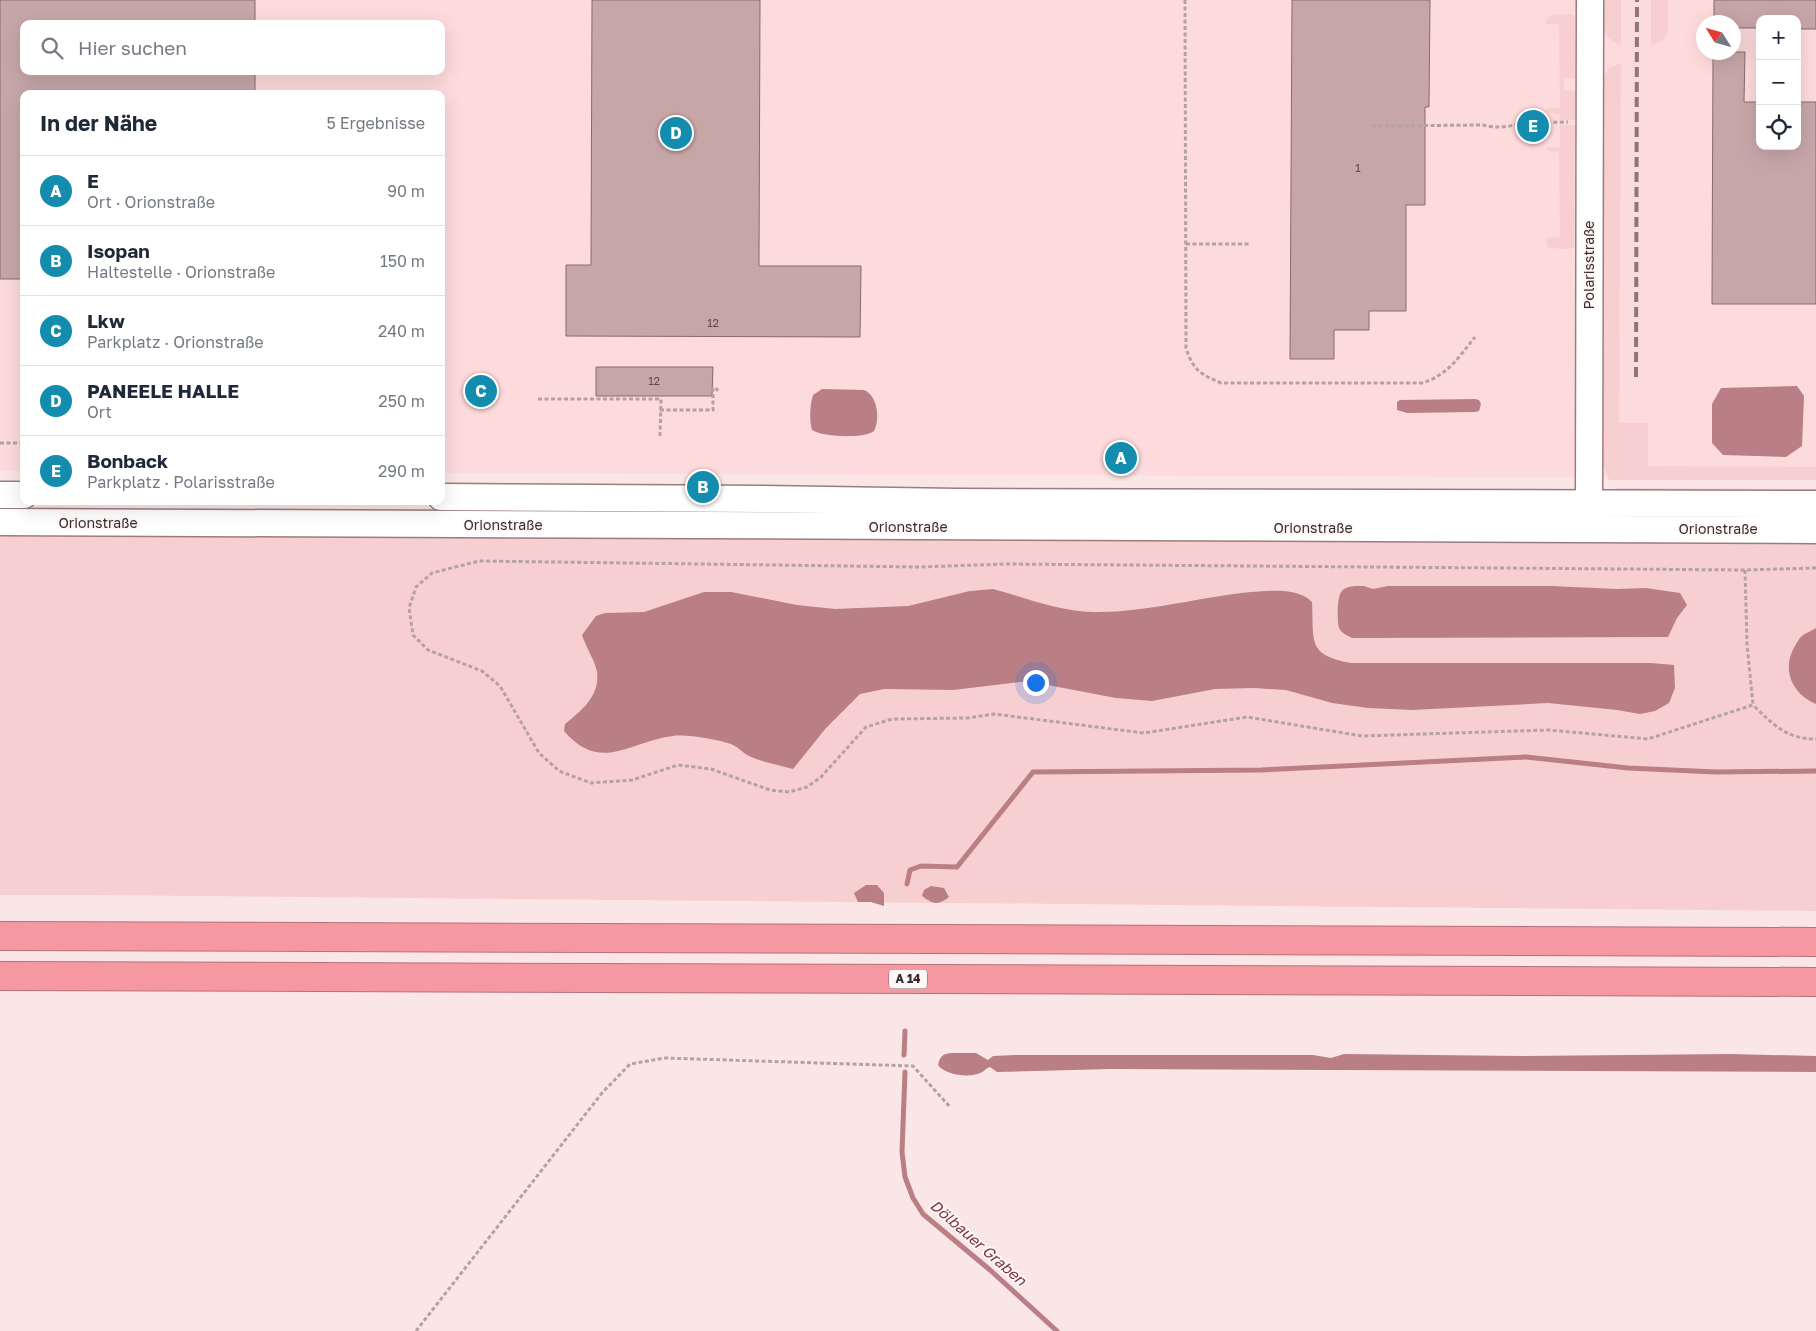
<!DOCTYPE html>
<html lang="de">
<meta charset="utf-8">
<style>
:root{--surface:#fff;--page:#f2f2f3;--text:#1f2937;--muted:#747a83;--line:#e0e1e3;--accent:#138cae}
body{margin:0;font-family:"Golos Text",sans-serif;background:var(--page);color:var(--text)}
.controls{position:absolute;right:15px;top:15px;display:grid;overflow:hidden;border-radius:10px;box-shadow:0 5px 20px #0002}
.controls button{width:45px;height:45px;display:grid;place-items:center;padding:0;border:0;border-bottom:1px solid var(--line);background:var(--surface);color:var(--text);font:25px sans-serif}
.compass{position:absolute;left:1696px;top:15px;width:45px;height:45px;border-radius:50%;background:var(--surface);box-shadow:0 5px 20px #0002;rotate:307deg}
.you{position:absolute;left:1035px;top:682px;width:18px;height:18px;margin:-12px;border:4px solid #fff;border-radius:50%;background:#1a73e8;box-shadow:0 0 0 8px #1a73e833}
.badge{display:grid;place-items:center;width:32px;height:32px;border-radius:50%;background:var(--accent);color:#fff;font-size:16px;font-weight:700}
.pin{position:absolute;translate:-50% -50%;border:2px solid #fff;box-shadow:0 1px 5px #0006}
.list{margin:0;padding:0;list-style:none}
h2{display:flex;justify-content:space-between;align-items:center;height:65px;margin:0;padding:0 20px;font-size:21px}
h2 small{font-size:16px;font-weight:400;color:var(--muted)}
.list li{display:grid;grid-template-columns:32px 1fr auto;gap:15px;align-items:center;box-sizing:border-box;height:70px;padding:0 20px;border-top:1px solid var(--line)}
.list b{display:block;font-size:19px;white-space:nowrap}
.list p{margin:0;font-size:16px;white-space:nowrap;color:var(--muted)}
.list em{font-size:16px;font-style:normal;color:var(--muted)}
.icon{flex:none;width:28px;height:28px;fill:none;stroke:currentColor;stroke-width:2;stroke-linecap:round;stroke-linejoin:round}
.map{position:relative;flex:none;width:1816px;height:1331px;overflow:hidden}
.search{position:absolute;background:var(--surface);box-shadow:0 5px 20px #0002;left:20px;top:20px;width:425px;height:55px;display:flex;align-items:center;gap:12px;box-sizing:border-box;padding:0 18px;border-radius:10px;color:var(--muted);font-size:19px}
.panel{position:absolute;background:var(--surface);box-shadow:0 5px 20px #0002;left:20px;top:90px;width:425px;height:415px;border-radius:10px}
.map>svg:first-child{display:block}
</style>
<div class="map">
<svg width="1816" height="1331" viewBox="0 0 1816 1331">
<rect width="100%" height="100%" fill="#fbe6e7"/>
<path fill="#fddadc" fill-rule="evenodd" d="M0,0H1816V478L441,473V94H24V471H0ZM1760,19H1797V146H1760ZM1704,22H1734V52H1704ZM24,24H441V71H24Z"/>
<g fill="#f8cfd1">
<path d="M1601,0H1621V45C1598,37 1601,20 1601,0Z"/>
<path d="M1651,0H1668V30C1665,40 1660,43 1651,45Z"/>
<polygon points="1569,14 1575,16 1575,78 1564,78 1564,90 1576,91 1575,120 1559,120 1560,114 1547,113 1547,108 1560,108 1559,24 1546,24 1547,19 1551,15"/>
<polygon points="1621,63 1619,423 1648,423 1648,466 1816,467 1816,480 1609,480 1601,460 1600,84 1608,69"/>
<polygon points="1560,125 1575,125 1574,247 1569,249 1549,248 1547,246 1546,238 1560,237 1559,152 1547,151 1547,147 1560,147"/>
<polygon points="1616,488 1816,489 1816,494 1623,491"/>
<polygon points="0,533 1816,542 1816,911 81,895 0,895"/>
</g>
<g fill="#b97f84">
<polygon points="1797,386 1804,396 1802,446 1786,457 1723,455 1712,443 1712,404 1721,388"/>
<path d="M822,389L864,390C878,396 880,419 874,431C864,439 822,437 812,430C809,420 810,405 813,395Z"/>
<polygon points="1475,399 1479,400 1481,404 1479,411 1475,412 1407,413 1397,410 1397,402 1400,400"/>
<path d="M1364,586L1373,589L1388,586H1551L1617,589L1646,588L1680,593L1687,605L1677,618L1668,637L1352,638C1347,635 1342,634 1339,628C1337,622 1337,598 1341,592C1346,585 1356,586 1364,586Z"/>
<path d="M993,589C1026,598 1058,611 1093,612C1146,613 1198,597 1251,592C1271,591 1297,587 1312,602C1314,642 1307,655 1351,663H1651L1674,665L1675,688L1669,703L1655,711L1640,714L1617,710L1548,703L1412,710L1368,708L1332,703L1286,690L1254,688L1215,689L1152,701L1116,698L1037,683L1020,682L953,690L884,689L860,694L826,728L793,769C778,765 762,762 749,756C743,753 739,748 733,745C721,740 686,734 673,736C630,741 601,774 564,731L565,724C582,710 600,696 597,672C595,660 586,648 582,635L596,616L605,613L644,612L704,592H731L797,605L835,609L908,606L970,591Z"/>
<path d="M1816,628V704C1792,694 1781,669 1795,646C1797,643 1799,638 1802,636C1805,633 1812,631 1816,628Z"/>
<polygon points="866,885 877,885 884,893 884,906 871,902 858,902 854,893"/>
<path d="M931,886L944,888L949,897C937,906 933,904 922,896L924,890Z"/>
<path d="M951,1053H976L988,1060L993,1056L1015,1055H1313L1331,1058L1344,1054L1521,1056L1730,1054L1816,1056V1072L1111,1069L997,1072L990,1067C986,1068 984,1072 980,1073C969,1078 945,1075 938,1065C940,1056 943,1054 951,1053Z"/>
</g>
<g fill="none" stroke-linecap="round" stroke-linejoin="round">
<g stroke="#b97f84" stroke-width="5">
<polyline points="907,884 910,870 921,866 957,867 1033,772 1261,770 1526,757 1628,768 1716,772 1816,771"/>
<polyline points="904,1055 905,1031"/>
<polyline points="905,1072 902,1152 905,1177 913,1198 923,1214 990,1270 1057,1331"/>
</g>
</g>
<g fill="#c7a6a8" stroke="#886a6c">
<polygon points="0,0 255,0 255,24 24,24 24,71 255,71 255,94 24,94 24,279 0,279"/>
<polygon points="592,0 760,0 759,266 861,266 860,337 566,336 566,265 591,265"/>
<polygon points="1292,0 1430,0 1429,107 1425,107 1425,205 1406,205 1406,311 1369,311 1369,330 1334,330 1334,359 1290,359"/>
<polygon points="1714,0 1816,0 1816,29 1797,29 1797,19 1760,19 1760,28 1734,28 1734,22 1714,22"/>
<polygon points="1713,52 1745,52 1744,102 1760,102 1760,146 1797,146 1797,102 1816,102 1816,304 1712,304"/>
<polygon points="596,367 713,367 712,396 596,396"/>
</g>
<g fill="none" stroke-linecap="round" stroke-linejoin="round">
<defs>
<g id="minor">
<polyline points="0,495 24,495"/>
<polyline points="441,497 762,499 957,502 1816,504"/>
<polyline points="1589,519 1590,0"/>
<polyline points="0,522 1816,530"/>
</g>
<g id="highway">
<polyline points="0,936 1816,942"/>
<polyline points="0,976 1816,982"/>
</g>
</defs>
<use href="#minor" stroke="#9b7c7e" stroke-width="29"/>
<use href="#highway" stroke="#b47278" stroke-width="30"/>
<g stroke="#b4a2a3" stroke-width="3" stroke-dasharray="4 2.5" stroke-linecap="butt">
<path d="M1185,0L1186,348C1193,370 1200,374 1221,383H1422C1448,375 1458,358 1475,337"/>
<path d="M1372,126L1483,125C1494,128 1508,128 1519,123L1568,122"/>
<polyline points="1186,244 1251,244"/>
<polyline points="538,399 661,399 660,436"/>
<polyline points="660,410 713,410 713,388 716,388 718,391"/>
<polyline points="0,443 24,443"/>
<path d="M1816,568L1745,570L1005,564L921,567L479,561L432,573L416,587L409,608L413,635L428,650L482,671L500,686L539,753L559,771L591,783L632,780L678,765L711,769L770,790L789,792L807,787L821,777L866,727L892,719L968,718L994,714L1144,733L1247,717L1362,736L1548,730L1648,739L1753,705C1774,725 1786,739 1816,739"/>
<polyline points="1745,570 1747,644 1753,705"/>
<polyline points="416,1331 602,1093 630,1064 665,1058 913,1066 950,1107"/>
</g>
<use href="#minor" stroke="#fff" stroke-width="26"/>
<use href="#highway" stroke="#f698a1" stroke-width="28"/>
<polyline stroke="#897879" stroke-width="4" stroke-dasharray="10 5" stroke-linecap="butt" points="1636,377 1637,0"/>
</g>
<g text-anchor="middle" stroke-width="4" stroke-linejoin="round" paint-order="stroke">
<g font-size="11" fill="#5d4a4c">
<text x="1358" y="172">1</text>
<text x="713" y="327">12</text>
<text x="654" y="385">12</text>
</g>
<rect fill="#fef7f7" stroke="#75696a" stroke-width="1" x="889" y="969.5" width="38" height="19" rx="4"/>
<g font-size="12" font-weight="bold" fill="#3a2c2d">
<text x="908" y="983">A 14</text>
</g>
<g font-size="14" fill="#3a2c2d" stroke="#fef7f7">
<text transform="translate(1589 265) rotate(-90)" y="5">Polarisstraße</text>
<text x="98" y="528">Orionstraße</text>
<text x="503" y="530">Orionstraße</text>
<text x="908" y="532">Orionstraße</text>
<text x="1313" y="533">Orionstraße</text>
<text x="1718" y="534">Orionstraße</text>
</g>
<g font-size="15" font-style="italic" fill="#7e353f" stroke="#fef7f7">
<text transform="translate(978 1243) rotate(41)" y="5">Dölbauer Graben</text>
</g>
</g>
</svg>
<div class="controls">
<button>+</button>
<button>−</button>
<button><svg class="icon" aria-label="locate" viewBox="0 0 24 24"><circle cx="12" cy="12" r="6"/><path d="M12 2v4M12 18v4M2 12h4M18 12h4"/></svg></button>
</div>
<svg class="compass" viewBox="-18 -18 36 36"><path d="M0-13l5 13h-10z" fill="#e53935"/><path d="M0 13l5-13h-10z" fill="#747a83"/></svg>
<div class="you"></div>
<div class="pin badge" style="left:1121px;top:458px">A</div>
<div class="pin badge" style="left:703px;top:487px">B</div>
<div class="pin badge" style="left:481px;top:391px">C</div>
<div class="pin badge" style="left:676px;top:133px">D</div>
<div class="pin badge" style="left:1533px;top:126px">E</div>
<div class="search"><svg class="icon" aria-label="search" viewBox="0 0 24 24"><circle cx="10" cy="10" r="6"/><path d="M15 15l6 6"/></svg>Hier suchen</div>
<section class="panel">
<h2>In der Nähe<small>5 Ergebnisse</small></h2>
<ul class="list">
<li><span class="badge">A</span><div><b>E</b><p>Ort · Orionstraße</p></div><em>90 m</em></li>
<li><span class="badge">B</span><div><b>Isopan</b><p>Haltestelle · Orionstraße</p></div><em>150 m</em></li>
<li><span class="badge">C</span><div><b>Lkw</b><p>Parkplatz · Orionstraße</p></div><em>240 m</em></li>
<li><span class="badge">D</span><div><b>PANEELE HALLE</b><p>Ort</p></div><em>250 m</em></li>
<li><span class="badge">E</span><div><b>Bonback</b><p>Parkplatz · Polarisstraße</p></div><em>290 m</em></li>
</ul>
</section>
</div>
